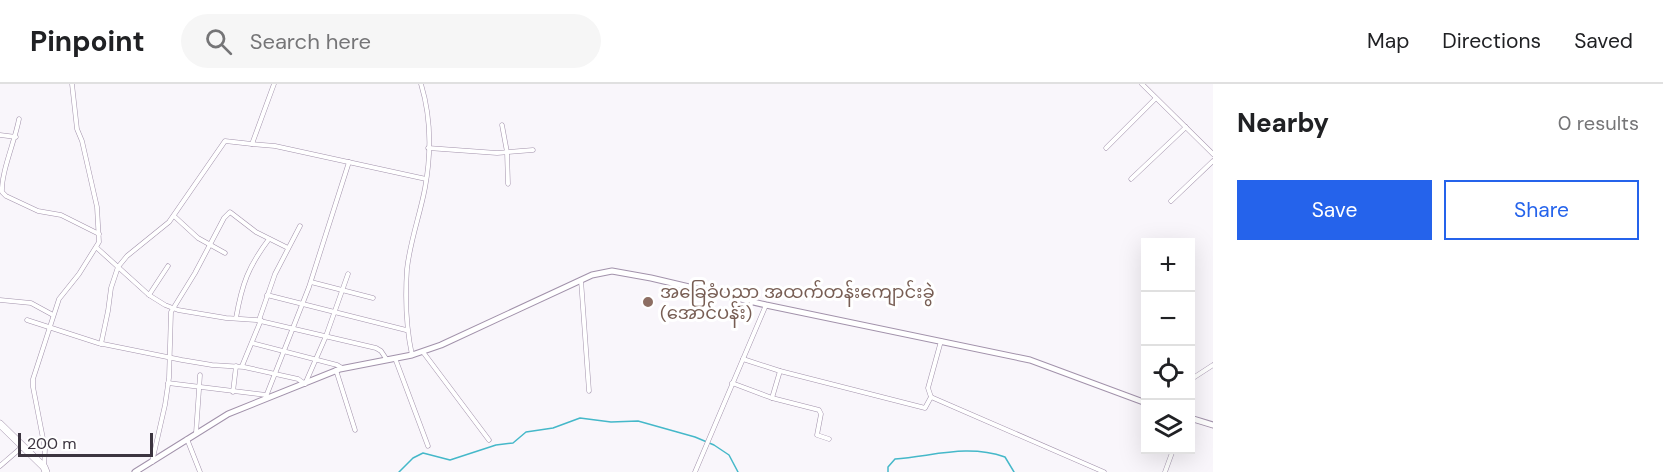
<!DOCTYPE html>
<meta charset="utf-8">
<style>
:root{--surface:#fff;--page:#f6f6f6;--text:#202124;--muted:#757577;--line:#e0e0e0;--accent:#2563eb}
body{margin:0;font-family:"DM Sans","Noto Sans Myanmar",sans-serif;background:var(--page);color:var(--text)}
.controls{position:absolute;right:18px;bottom:18px;display:grid;overflow:hidden;border-radius:0px;box-shadow:0 6px 24px #0002}
.controls button{width:54px;height:54px;display:grid;place-items:center;padding:0;border:0;border-bottom:2px solid var(--line);background:var(--surface);color:var(--text);font:30px sans-serif}
.scale{position:absolute;left:18px;bottom:15px;width:135px;box-sizing:border-box;padding-left:6px;border:3px solid #3c3540;border-top:0;font-size:16px;line-height:21px;white-space:nowrap;color:#3c3540;-webkit-text-stroke:4px #fff;paint-order:stroke}
.list{margin:0;padding:0;list-style:none}
h2{display:flex;justify-content:space-between;align-items:center;height:78px;margin:0;padding:0 24px;font-size:26px}
h2 small{font-size:20px;font-weight:400;color:var(--muted)}
.actions{display:flex;gap:12px;padding:18px 24px}
.actions a{flex:1;padding:14px 0;border:2px solid var(--accent);border-radius:0px;text-align:center;font-size:21px;color:var(--accent)}
.actions .main{background:var(--accent);color:#fff}
.icon{flex:none;width:33px;height:33px;fill:none;stroke:currentColor;stroke-width:2;stroke-linecap:round;stroke-linejoin:round}
.map{position:relative;flex:none;width:1213px;height:388px;overflow:hidden}
header{display:flex;align-items:center;gap:36px;box-sizing:border-box;height:84px;padding:0 30px;background:var(--surface);border-bottom:2px solid var(--line)}
header strong{font-size:28px}
nav{display:flex;gap:33px;margin-inline-start:auto;font-size:21px}
.search{width:420px;height:54px;background:var(--page);display:flex;align-items:center;gap:15px;box-sizing:border-box;padding:0 21px;border-radius:33px;color:var(--muted);font-size:22px}
main{display:flex}
aside{flex:1;background:var(--surface)}
.map>svg:first-child{display:block}
</style>
<header>
<strong>Pinpoint</strong>
<div class="search"><svg class="icon" aria-label="search" viewBox="0 0 24 24"><circle cx="10" cy="10" r="6"/><path d="M15 15l6 6"/></svg>Search here</div>
<nav><a>Map</a><a>Directions</a><a>Saved</a></nav>
</header>
<main>
<div class="map">
<svg width="1213" height="388" viewBox="0 0 1213 388">
<rect width="100%" height="100%" fill="#f9f6fb"/>
<g fill="none" stroke-linecap="round" stroke-linejoin="round">
<g stroke="#45b8c9" stroke-width="1.5">
<polyline points="399,388 413,374 423,369 450,376 496,361 513,359 526,348 553,344 580,334 611,338 638,337 695,353 714,361 729,371 738,388"/>
<path d="M888,388V383L895,375C934,372 967,360 1005,373L1014,388"/>
</g>
<defs>
<g id="minor">
<polyline points="1142,0 1213,70"/>
<path d="M19,35C15,57 1,88 2,108L6,112L38,127L61,131L99,150"/>
<polyline points="502,41 507,68 508,100"/>
<polyline points="0,51 16,53"/>
<polyline points="252,60 275,62 426,95"/>
<polyline points="428,64 497,69 533,66"/>
<polyline points="1106,64 1155,15"/>
<polyline points="1131,95 1186,43"/>
<polyline points="1171,117 1213,77"/>
<polyline points="174,132 198,154 225,169"/>
<polyline points="97,164 149,211 165,221 178,226 226,234 256,236 376,264 381,267 387,276"/>
<polyline points="581,196 589,307"/>
<polyline points="311,198 373,214"/>
<polyline points="149,211 168,182"/>
<polyline points="267,211 406,246"/>
<polyline points="0,216 31,219 53,231"/>
<path d="M236,234C242,200 248,183 269,155"/>
<polyline points="27,236 98,259 182,276 212,281 244,283 298,295 305,300 326,252 348,190"/>
<polyline points="259,236 275,190 300,142"/>
<polyline points="252,259 337,281 342,284"/>
<polyline points="101,260 108,227 111,204 118,183 127,172 169,138 225,57 252,60 274,0"/>
<polyline points="423,268 489,356"/>
<path d="M412,271C406,243 405,214 407,185C410,157 420,131 425,104C431,71 431,33 421,0"/>
<polyline points="395,274 428,362"/>
<polyline points="743,275 780,287 925,324 931,313 928,304 941,257"/>
<polyline points="242,282 261,236"/>
<polyline points="336,286 355,346"/>
<polyline points="1190,296 1213,281"/>
<polyline points="168,299 266,311"/>
<polyline points="732,299 772,314 819,326 821,330 817,351 829,355"/>
<polyline points="233,308 236,282"/>
<polyline points="931,313 1104,388"/>
<polyline points="772,314 780,287"/>
<polyline points="265,315 309,203 349,78"/>
<polyline points="196,349 200,291"/>
<polyline points="187,355 200,388"/>
<polyline points="152,378 165,321 169,294 171,228 195,189 224,134 230,128 256,148 288,164"/>
<polyline points="0,382 22,363"/>
<polyline points="44,383 45,365 33,303 33,295 59,215 79,190 99,158 97,123 82,57 77,45 72,0"/>
<polyline points="695,388 766,221"/>
<polyline points="1165,388 1173,366"/>
</g>
<g id="secondary">
<polyline points="1190,334 1213,341"/>
<polyline points="135,388 228,330 340,285 412,271 441,261 592,191 612,187 651,194 766,221 1030,276 1146,319"/>
</g>
<polyline id="trunk" points="0,340 44,383 46,388"/>
</defs>
<use href="#minor" stroke="#a292ab" stroke-width="5"/>
<use href="#secondary" stroke="#a292ab" stroke-width="7"/>
<use href="#trunk" stroke="#a292ab" stroke-width="8"/>
<use href="#minor" stroke="#fff" stroke-width="4"/>
<use href="#secondary" stroke="#fff" stroke-width="5"/>
<use href="#trunk" stroke="#fff" stroke-width="7"/>
</g>
<circle fill="#8d6e63" stroke="#fff" stroke-width="2" cx="648" cy="218" r="6"/>
<g text-anchor="middle" stroke-width="6" stroke-linejoin="round" paint-order="stroke">
<g font-size="18" fill="#785e54" stroke="#fff" text-anchor="start">
<text x="660" y="214">အခြေခံပညာ အထက်တန်းကျောင်းခွဲ<tspan x="660" dy="21">(အောင်ပန်း)</tspan></text>
</g>
</g>
</svg>
<div class="controls">
<button>+</button>
<button>−</button>
<button><svg class="icon" aria-label="locate" viewBox="0 0 24 24"><circle cx="12" cy="12" r="6"/><path d="M12 2v4M12 18v4M2 12h4M18 12h4"/></svg></button>
<button><svg class="icon" aria-label="layers" viewBox="0 0 24 24"><path d="M12 4l9 5-9 5-9-5zM3 14l9 5 9-5"/></svg></button>
</div>
<div class="scale">200 m</div>
</div>
<aside>
<h2>Nearby<small>0 results</small></h2>
<ul class="list">
</ul>
<div class="actions"><a class="main">Save</a><a>Share</a></div>
</aside>
</main>
